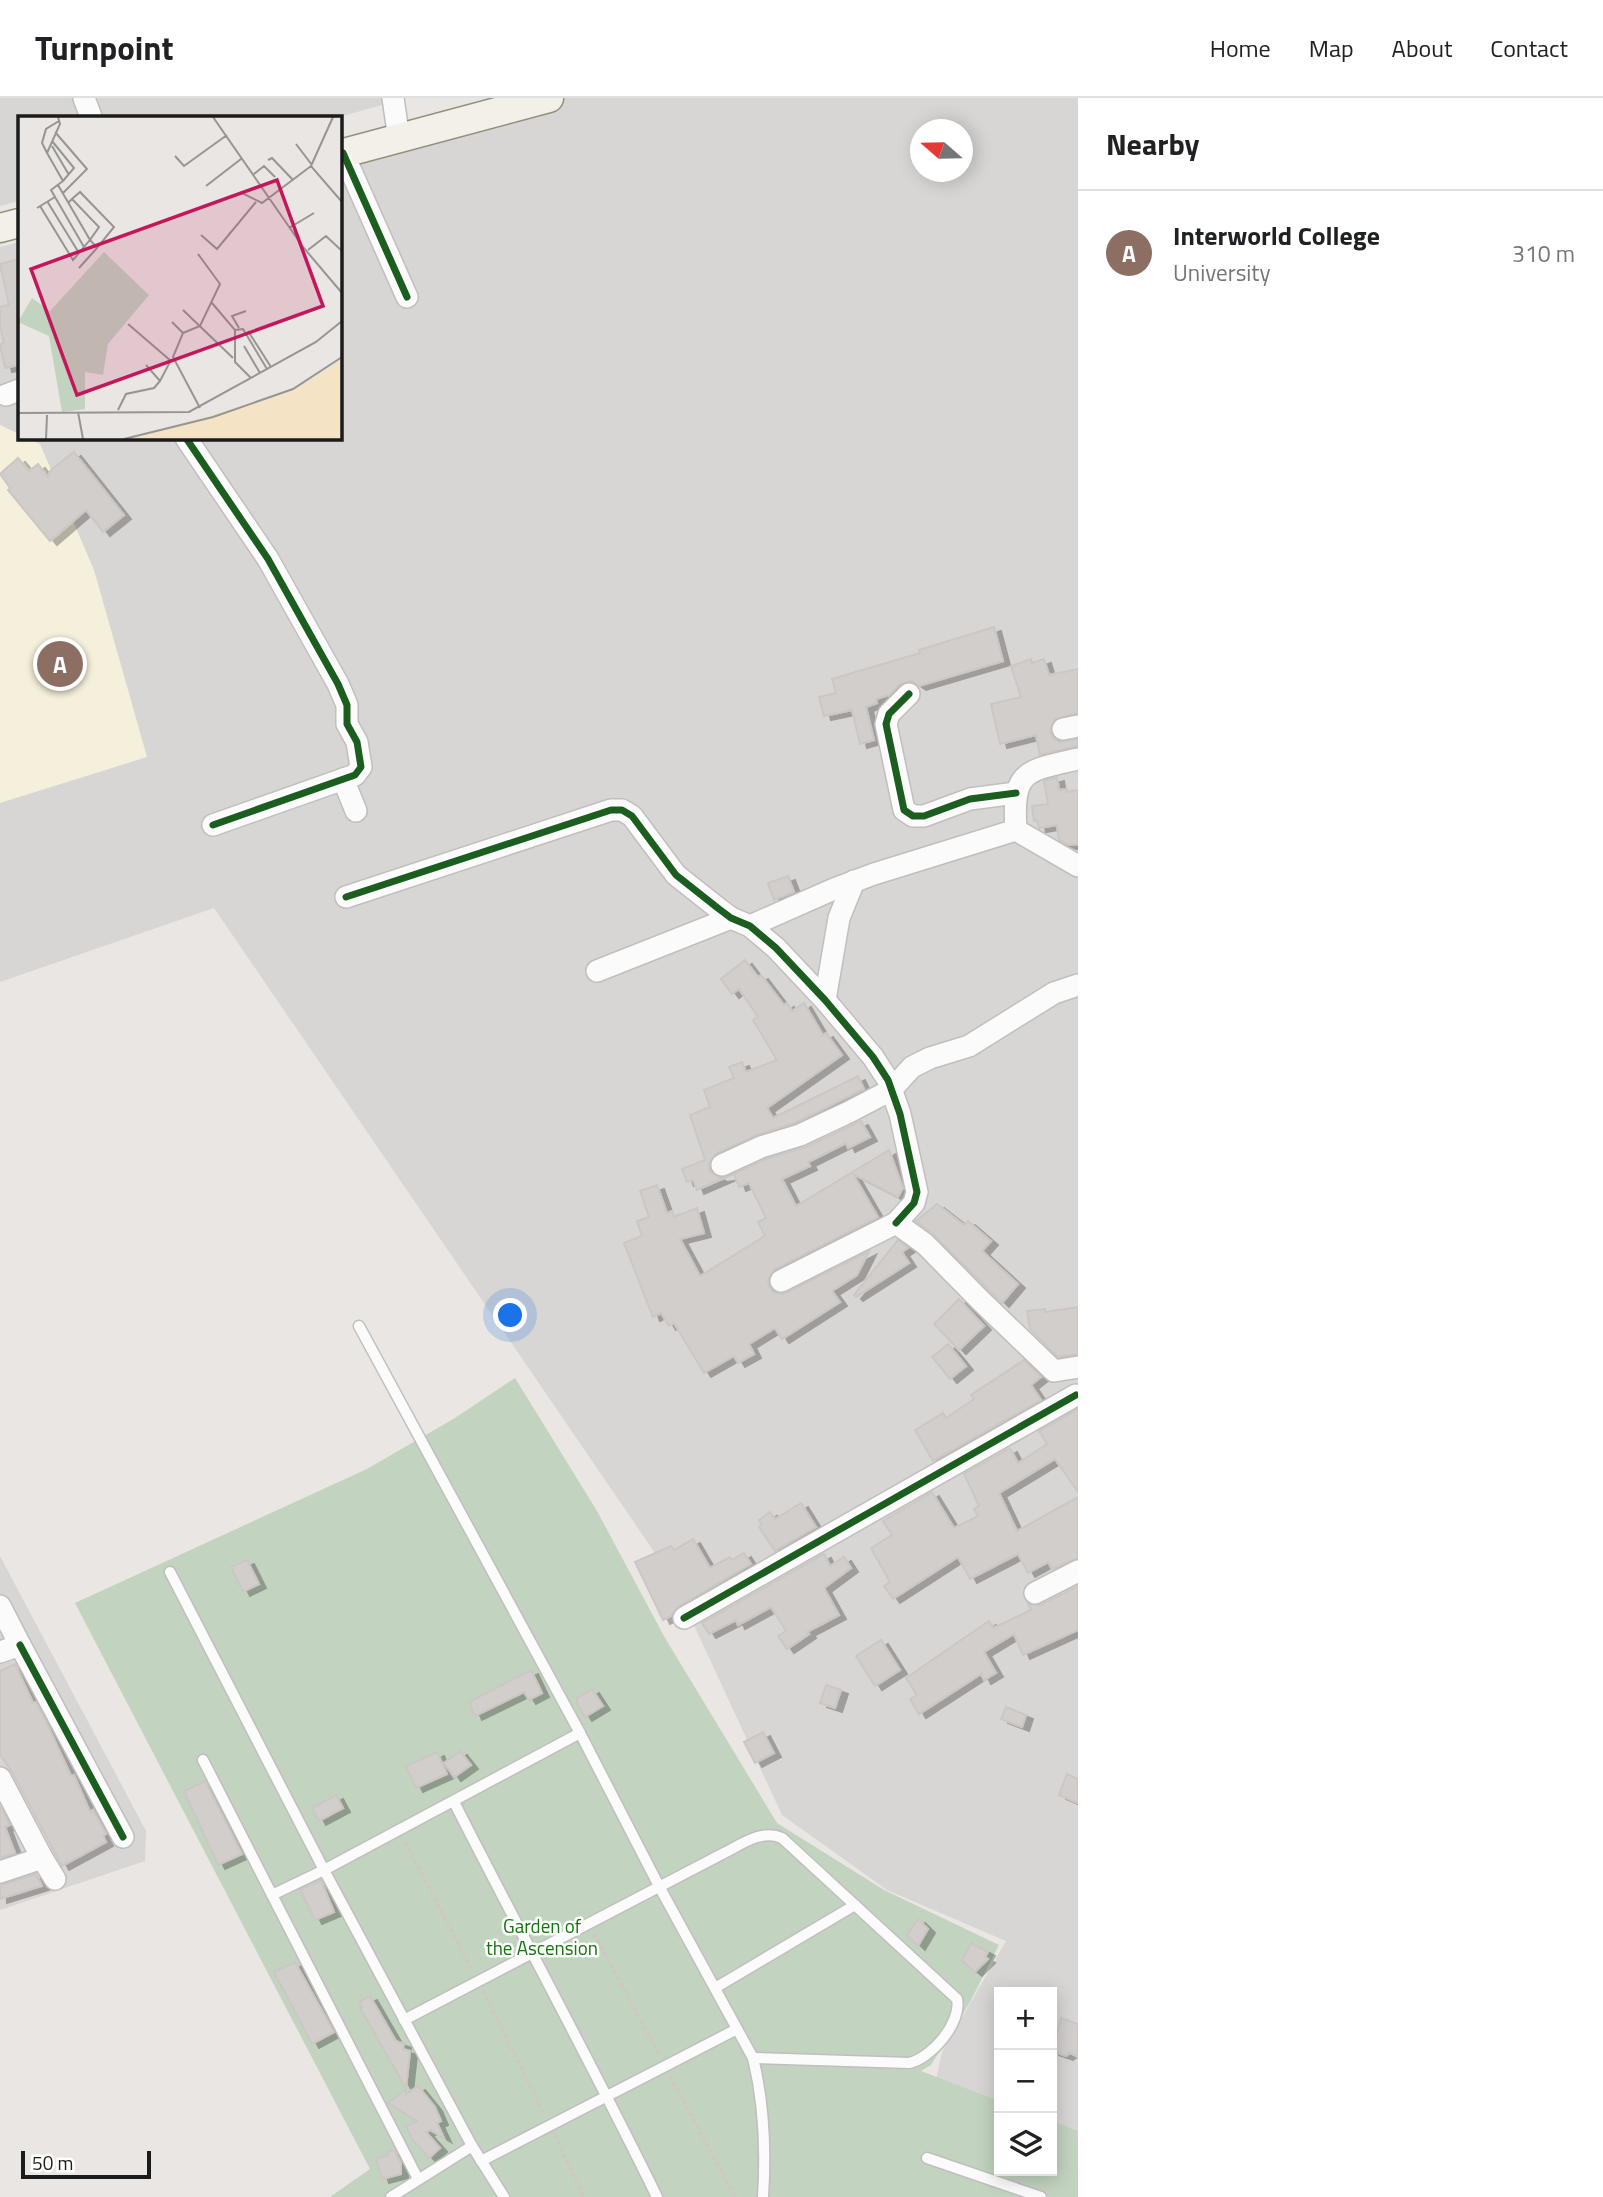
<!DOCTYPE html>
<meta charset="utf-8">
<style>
:root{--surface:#fff;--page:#f6f6f6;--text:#202124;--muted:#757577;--line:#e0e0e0;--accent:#636261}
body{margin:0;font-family:"Titillium Web",sans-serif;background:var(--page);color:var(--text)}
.controls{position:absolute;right:21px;bottom:21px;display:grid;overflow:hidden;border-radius:0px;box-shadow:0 4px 18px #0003}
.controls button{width:63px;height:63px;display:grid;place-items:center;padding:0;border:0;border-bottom:2px solid var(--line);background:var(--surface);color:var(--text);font:35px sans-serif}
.compass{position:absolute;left:910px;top:21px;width:63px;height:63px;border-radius:50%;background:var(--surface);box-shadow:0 4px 18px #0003;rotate:290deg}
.scale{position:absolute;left:21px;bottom:18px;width:130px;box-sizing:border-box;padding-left:7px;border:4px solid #1b1b1b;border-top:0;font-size:19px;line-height:24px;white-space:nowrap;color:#1b1b1b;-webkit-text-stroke:5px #fff;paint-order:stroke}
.you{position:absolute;left:511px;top:1218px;width:24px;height:24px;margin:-18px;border:5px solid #fff;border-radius:50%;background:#1a73e8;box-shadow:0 0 0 10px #1a73e833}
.badge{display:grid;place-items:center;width:46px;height:46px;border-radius:50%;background:var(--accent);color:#fff;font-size:23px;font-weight:700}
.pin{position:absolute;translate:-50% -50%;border:4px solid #fff;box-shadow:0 2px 7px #0006}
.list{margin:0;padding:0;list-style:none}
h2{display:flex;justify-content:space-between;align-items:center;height:91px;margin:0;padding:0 28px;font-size:30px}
h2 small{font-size:23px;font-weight:400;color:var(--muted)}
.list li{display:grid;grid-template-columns:46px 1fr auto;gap:21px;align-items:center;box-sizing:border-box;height:126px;padding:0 28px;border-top:2px solid var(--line)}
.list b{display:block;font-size:26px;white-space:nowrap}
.list p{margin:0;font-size:23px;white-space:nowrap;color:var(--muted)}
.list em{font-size:23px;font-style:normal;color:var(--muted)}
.icon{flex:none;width:38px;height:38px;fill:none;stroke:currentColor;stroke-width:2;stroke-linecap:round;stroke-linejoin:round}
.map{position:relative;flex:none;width:1078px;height:2099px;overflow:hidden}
header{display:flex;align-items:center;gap:42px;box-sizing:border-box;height:98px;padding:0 35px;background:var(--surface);border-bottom:2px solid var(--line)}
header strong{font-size:33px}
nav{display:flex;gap:38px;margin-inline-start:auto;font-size:24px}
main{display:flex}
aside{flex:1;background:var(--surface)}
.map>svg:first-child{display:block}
</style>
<header>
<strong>Turnpoint</strong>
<nav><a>Home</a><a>Map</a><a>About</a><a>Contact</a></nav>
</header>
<main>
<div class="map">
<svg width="1078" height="2099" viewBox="0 0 1078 2099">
<defs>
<filter id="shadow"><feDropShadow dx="7" dy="4" stdDeviation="0" flood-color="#0004"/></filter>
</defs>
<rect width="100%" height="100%" fill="#e9e6e3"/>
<g fill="#d8d6d5" fill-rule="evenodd">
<polygon points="0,0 407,0 339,19 19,19 19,103 0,108"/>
<path d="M555,0H1078V2099H918L931,2005L942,1954L1006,1843L887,1792L782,1717L672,1480L214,810L0,884V149L19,144V340H340V62ZM920,32H962V74H920ZM999,1894H1052V2073H999Z"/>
<polygon points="0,1458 146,1733 145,1763 0,1812"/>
</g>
<polygon fill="#f5f0dc" points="0,327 19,336 19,340 26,340 40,346 94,472 147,659 0,705"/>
<polygon fill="#c2d3bf" points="515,1280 597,1413 665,1540 777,1725 884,1792 999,1847 970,1904 931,1967 921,1973 999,2003 999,2073 1052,2073 1052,2023 1078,2033 1078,2099 330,2099 370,2071 75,1505 367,1371 455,1320"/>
<g fill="#d1cecc" stroke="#ccc7c4" stroke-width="2" filter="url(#shadow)">
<polygon points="19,161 19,267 5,270 0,247 4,244 0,229 0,209 9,207 0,166"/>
<polygon points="74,354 124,417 103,434 86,412 50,443 8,392 10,390 0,376 18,360 29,373 38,366 48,379 51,372"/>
<polygon points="994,529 1003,563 919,588 912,583 900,586 889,597 876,601 877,605 866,609 874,642 860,646 852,612 824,618 819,599 836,595 832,581 920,555 919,552"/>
<polygon points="1031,561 1032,565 1044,561 1049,577 1078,571 1078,615 1055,621 1050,633 1053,639 1059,644 1078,641 1078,648 1040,657 1036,637 1000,646 991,606 1021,599 1011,568"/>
<polygon points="1057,679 1059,692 1067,691 1067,694 1078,692 1078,746 1069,747 1059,742 1057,727 1039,730 1037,722 1034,723 1032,708 1048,706 1044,683"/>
<polygon points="788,778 794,794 774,802 768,785"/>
<polygon points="745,862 758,879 761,877 784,907 787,905 792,913 804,905 823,937 826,935 842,957 767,1010 773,1020 858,978 864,991 795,1025 757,1037 717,1055 709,1065 710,1073 720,1080 727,1079 766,1061 806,1049 861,1023 870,1039 848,1050 846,1045 808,1064 810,1068 782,1081 796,1108 889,1052 903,1090 898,1099 853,1076 878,1119 775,1171 768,1182 769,1188 773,1194 780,1196 786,1195 869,1153 857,1177 832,1193 840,1204 782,1241 775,1230 749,1246 754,1256 738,1265 734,1258 704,1275 674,1225 669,1228 661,1215 653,1219 624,1145 642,1138 637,1123 649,1119 640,1093 657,1087 667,1115 672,1113 674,1119 697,1110 704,1135 680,1141 700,1178 765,1138 758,1124 766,1120 749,1085 739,1089 734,1076 697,1092 693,1082 687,1084 682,1071 705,1062 690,1017 710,1009 704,992 734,980 729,969 742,964 746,974 777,962 753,922 758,919 739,891 732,896 721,881"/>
<polygon points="937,1106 964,1127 968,1123 991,1143 982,1153 1018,1186 1002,1205 934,1137 916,1123"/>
<polygon points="898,1142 908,1150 902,1154 909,1165 856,1199 854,1197"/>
<polygon points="959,1201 984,1228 959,1252 934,1226"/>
<polygon points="1078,1209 1078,1256 1058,1259 1030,1231 1027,1213 1045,1211 1045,1214"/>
<polygon points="948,1246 966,1268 950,1281 932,1259"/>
<polygon points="1024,1262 1041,1279 1031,1287 1041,1302 933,1363 915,1332 943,1315 946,1320 974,1301 971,1297"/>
<polygon points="1078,1311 1078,1394 1055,1361 999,1395 1017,1433 1078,1399 1078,1460 1052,1471 1048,1464 1028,1475 1018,1456 970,1481 958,1459 893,1501 884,1488 890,1484 871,1450 892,1437 883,1423 932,1394 954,1430 978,1418 974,1411 979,1408 964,1376 1010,1350 1018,1365 1047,1346 1039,1333"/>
<polygon points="801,1405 816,1429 775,1453 759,1429 762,1427 759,1422 770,1414 775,1421"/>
<polygon points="693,1441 710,1470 730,1459 732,1462 744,1455 751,1466 678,1509 671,1518 663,1522 635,1464 671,1448 674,1452"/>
<polygon points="824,1456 830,1468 844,1459 851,1470 824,1490 839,1517 807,1534 809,1536 787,1551 778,1538 786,1533 771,1509 738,1527 736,1522 709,1536 702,1525"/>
<polygon points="247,1462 259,1486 243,1494 231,1469"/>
<polygon points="1078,1488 1078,1532 1023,1557 1014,1536 984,1554 996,1575 984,1582 981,1576 919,1616 910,1601 917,1597 906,1580 989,1523 993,1530 1031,1512 1028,1506 1041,1507"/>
<polygon points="881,1542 900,1572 875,1588 856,1558"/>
<polygon points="15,1566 33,1605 36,1604 43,1617 71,1678 74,1677 90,1714 93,1712 106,1736 103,1738 106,1744 62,1768 12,1674 0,1657 0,1573"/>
<polygon points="531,1572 542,1595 529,1602 524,1594 475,1618 469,1604"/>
<polygon points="826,1587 841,1592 835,1610 820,1605"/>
<polygon points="592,1591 603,1608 585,1619 577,1606 577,1600"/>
<polygon points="1006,1609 1026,1617 1022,1629 1001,1621"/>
<polygon points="763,1634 774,1655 755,1665 744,1644"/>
<polygon points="460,1653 471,1667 454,1679 444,1665"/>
<polygon points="437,1654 447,1676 416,1690 406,1668"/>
<polygon points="1067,1676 1078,1681 1078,1705 1059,1697"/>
<polygon points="205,1683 242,1756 218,1767 184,1693"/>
<polygon points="336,1697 343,1710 319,1723 312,1710"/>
<polygon points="0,1708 10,1727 5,1729 15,1755 0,1760"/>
<polygon points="36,1776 42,1788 0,1801 0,1787"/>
<polygon points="321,1782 334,1814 315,1822 300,1792"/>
<polygon points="918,1821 928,1831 918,1848 907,1837"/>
<polygon points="971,1845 988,1854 985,1859 988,1861 975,1874 962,1863"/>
<polygon points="295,1864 334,1934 312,1946 274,1874"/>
<polygon points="370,1898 396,1943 404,1946 403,1951 410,1953 406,1990 360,1910 362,1909 359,1904"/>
<polygon points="1061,1920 1078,1926 1078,1959 1070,1955 1066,1958 1052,1953"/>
<polygon points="418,1988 435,2009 441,2023 437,2025 444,2040 430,2032 426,2034 440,2050 429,2060 412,2041 406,2028 417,2023 388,2005 406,1991 406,1996"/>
<polygon points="394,2052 401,2065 401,2076 382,2081 376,2061 388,2057 388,2054"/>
</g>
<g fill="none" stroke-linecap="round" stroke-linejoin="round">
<defs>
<g id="service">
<polyline points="359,1228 580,1635"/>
<polyline points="170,1474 324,1772 272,1797 418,2081"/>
<polyline points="203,1662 272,1797"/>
<path d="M454,1704C521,1836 592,1966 657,2099"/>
<polyline points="715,1890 855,1807"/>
<path d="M404,1922L724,1755C742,1746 762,1731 782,1740L957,1901C962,1924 932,1960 909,1965L753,1960"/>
<path d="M472,2048L324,1772L580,1635L660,1790L753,1960C764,2005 766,2053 763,2099"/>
<polyline points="927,2060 1041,2099"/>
<polyline points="481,2063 737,1931"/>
<polyline points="391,2099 472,2048 504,2099"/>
</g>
<g id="minor">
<polyline points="84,0 91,19"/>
<polyline points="393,0 399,41"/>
<polyline points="343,55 407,199"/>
<polyline points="6,297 19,292"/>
<polyline points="186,340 268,461 338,586 347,607 347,626 357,644 361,669 355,677 213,727"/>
<polyline points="909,596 889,616 886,626 904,712 913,718 924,718 970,701 1016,695"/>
<polyline points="1063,631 1078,628"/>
<polyline points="343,681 356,713"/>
<path d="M1016,732C1012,672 1025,673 1078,661"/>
<polyline points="346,799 611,712 622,712 632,718 676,777 719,811 731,820 750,828 776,850 825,902 873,959 888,982 900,1016 917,1094 914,1105 896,1125"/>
<polyline points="750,828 834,791 874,776 1016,732 1078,768"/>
<polyline points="597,873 731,820"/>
<polyline points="825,902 839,820 854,783"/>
<polyline points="722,1067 761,1049 800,1037 849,1014 891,992 912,969 930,960 969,948 1054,895 1078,887"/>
<polyline points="781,1183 896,1125 925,1146 980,1202 1054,1273 1078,1269"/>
<polyline points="1035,1495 1078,1473"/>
<polyline points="0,1508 20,1547 0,1554"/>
<polyline points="684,1520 1076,1297"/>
<polyline points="20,1547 123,1739"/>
<polyline points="0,1680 42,1760 0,1774"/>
<polyline points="42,1760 55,1781"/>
</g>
<g id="secondary">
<polyline points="340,56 549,0"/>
<polyline points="0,130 19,125"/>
</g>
</defs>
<use href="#service" stroke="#c0bfbe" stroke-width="13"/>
<use href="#minor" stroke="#c0bfbe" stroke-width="24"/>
<use href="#secondary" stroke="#92907c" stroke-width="31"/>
<g stroke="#d4c5c4" stroke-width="3.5" stroke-dasharray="3.5 3.5" stroke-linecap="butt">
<polyline points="405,1744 473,1874"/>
<polyline points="594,1836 660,1958"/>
<polyline points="483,1893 545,2018"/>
<polyline points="670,1978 735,2099"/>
<polyline points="555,2037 583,2099"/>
</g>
<use href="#service" stroke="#fcfbfb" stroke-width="10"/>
<use href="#minor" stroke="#fcfbfb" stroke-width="21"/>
<use href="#secondary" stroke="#f2f0e9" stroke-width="28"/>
<defs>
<g id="cycleway">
<polyline points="343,55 407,199"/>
<polyline points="186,340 268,461 338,586 347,607 347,626 357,644 361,669 355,677 213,727"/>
<polyline points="909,596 889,616 886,626 904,712 913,718 924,718 970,701 1016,695"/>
<polyline points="346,799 611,712 622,712 632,718 676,777 719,811 731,820 750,828 776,850 825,902 873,959 888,982 900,1016 917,1094 914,1105 896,1125"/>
<polyline points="684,1520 1076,1297"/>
<polyline points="20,1547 123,1739"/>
</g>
</defs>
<use href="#cycleway" stroke="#fff" stroke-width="11"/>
<use href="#cycleway" stroke="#1b5e20" stroke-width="7"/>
</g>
<g text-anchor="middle" stroke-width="5" stroke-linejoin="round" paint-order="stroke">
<g font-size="19" fill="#13740d" stroke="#fff">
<text x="542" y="1835">Garden of<tspan x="542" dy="22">the Ascension</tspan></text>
</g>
</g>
<g transform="translate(18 18)">
<rect width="324" height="324" fill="#e9e6e3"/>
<path d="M324,244V323H113L273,276Z" fill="#f4e4c5"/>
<path d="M86,136L131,179L90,228L85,259L67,256V293L44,296L31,220L0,206L14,182L32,195Z" fill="#c2d3bf"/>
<path fill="none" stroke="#979593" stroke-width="2" d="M195,1L285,131L324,177M37,16L69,53L45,77M34,25L56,52L45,65M278,28L294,49M34,30L51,59M29,37L24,27L28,13L41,5M157,40L166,50L209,19M250,44L254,42L275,64M293,50L315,1M236,58L246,50L257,61M188,70L223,43M224,77L244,87L293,50L324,86M37,81L66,131M29,85L61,137M50,87L54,83L81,111L72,124L79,132L96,111L62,76L54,83M22,90L55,144L72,124L40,69M19,92L37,81L33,74L45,65L29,37L42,8L40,1M271,112L296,97M183,119L199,133L238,86M290,134L308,120L324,135M61,152L79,132M194,187L217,214V246L233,262M165,194L215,242M154,206L165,217L155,241L182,292M110,208L153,245M221,212L214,200L228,195M217,214L225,213L249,253M230,215L253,251M165,217L182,210L202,168L180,138M226,230L242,257M128,249L142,265L153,244M100,294L108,278L136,272L142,265M60,296L65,323M0,297L171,296L298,226L324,205M28,323L29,299M106,323L195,301L275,273L324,241"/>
<path fill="#c2185b" fill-opacity="0.15" stroke="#c2185b" stroke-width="3.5" d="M259,64L305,190L59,279L13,153Z"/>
<rect width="324" height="324" fill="none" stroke="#1b1b1b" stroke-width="3.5"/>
</g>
</svg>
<div class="controls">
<button>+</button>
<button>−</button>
<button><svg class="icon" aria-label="layers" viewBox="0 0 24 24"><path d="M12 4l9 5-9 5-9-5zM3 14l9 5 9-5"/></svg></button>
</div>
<svg class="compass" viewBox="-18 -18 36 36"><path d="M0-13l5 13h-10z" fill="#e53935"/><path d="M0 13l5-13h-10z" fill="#757577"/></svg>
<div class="scale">50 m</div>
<div class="you"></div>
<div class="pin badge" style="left:60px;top:566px;background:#8d6e63">A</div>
</div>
<aside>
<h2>Nearby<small></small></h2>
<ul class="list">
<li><span class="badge" style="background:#8d6e63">A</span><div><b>Interworld College</b><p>University</p></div><em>310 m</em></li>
</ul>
</aside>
</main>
